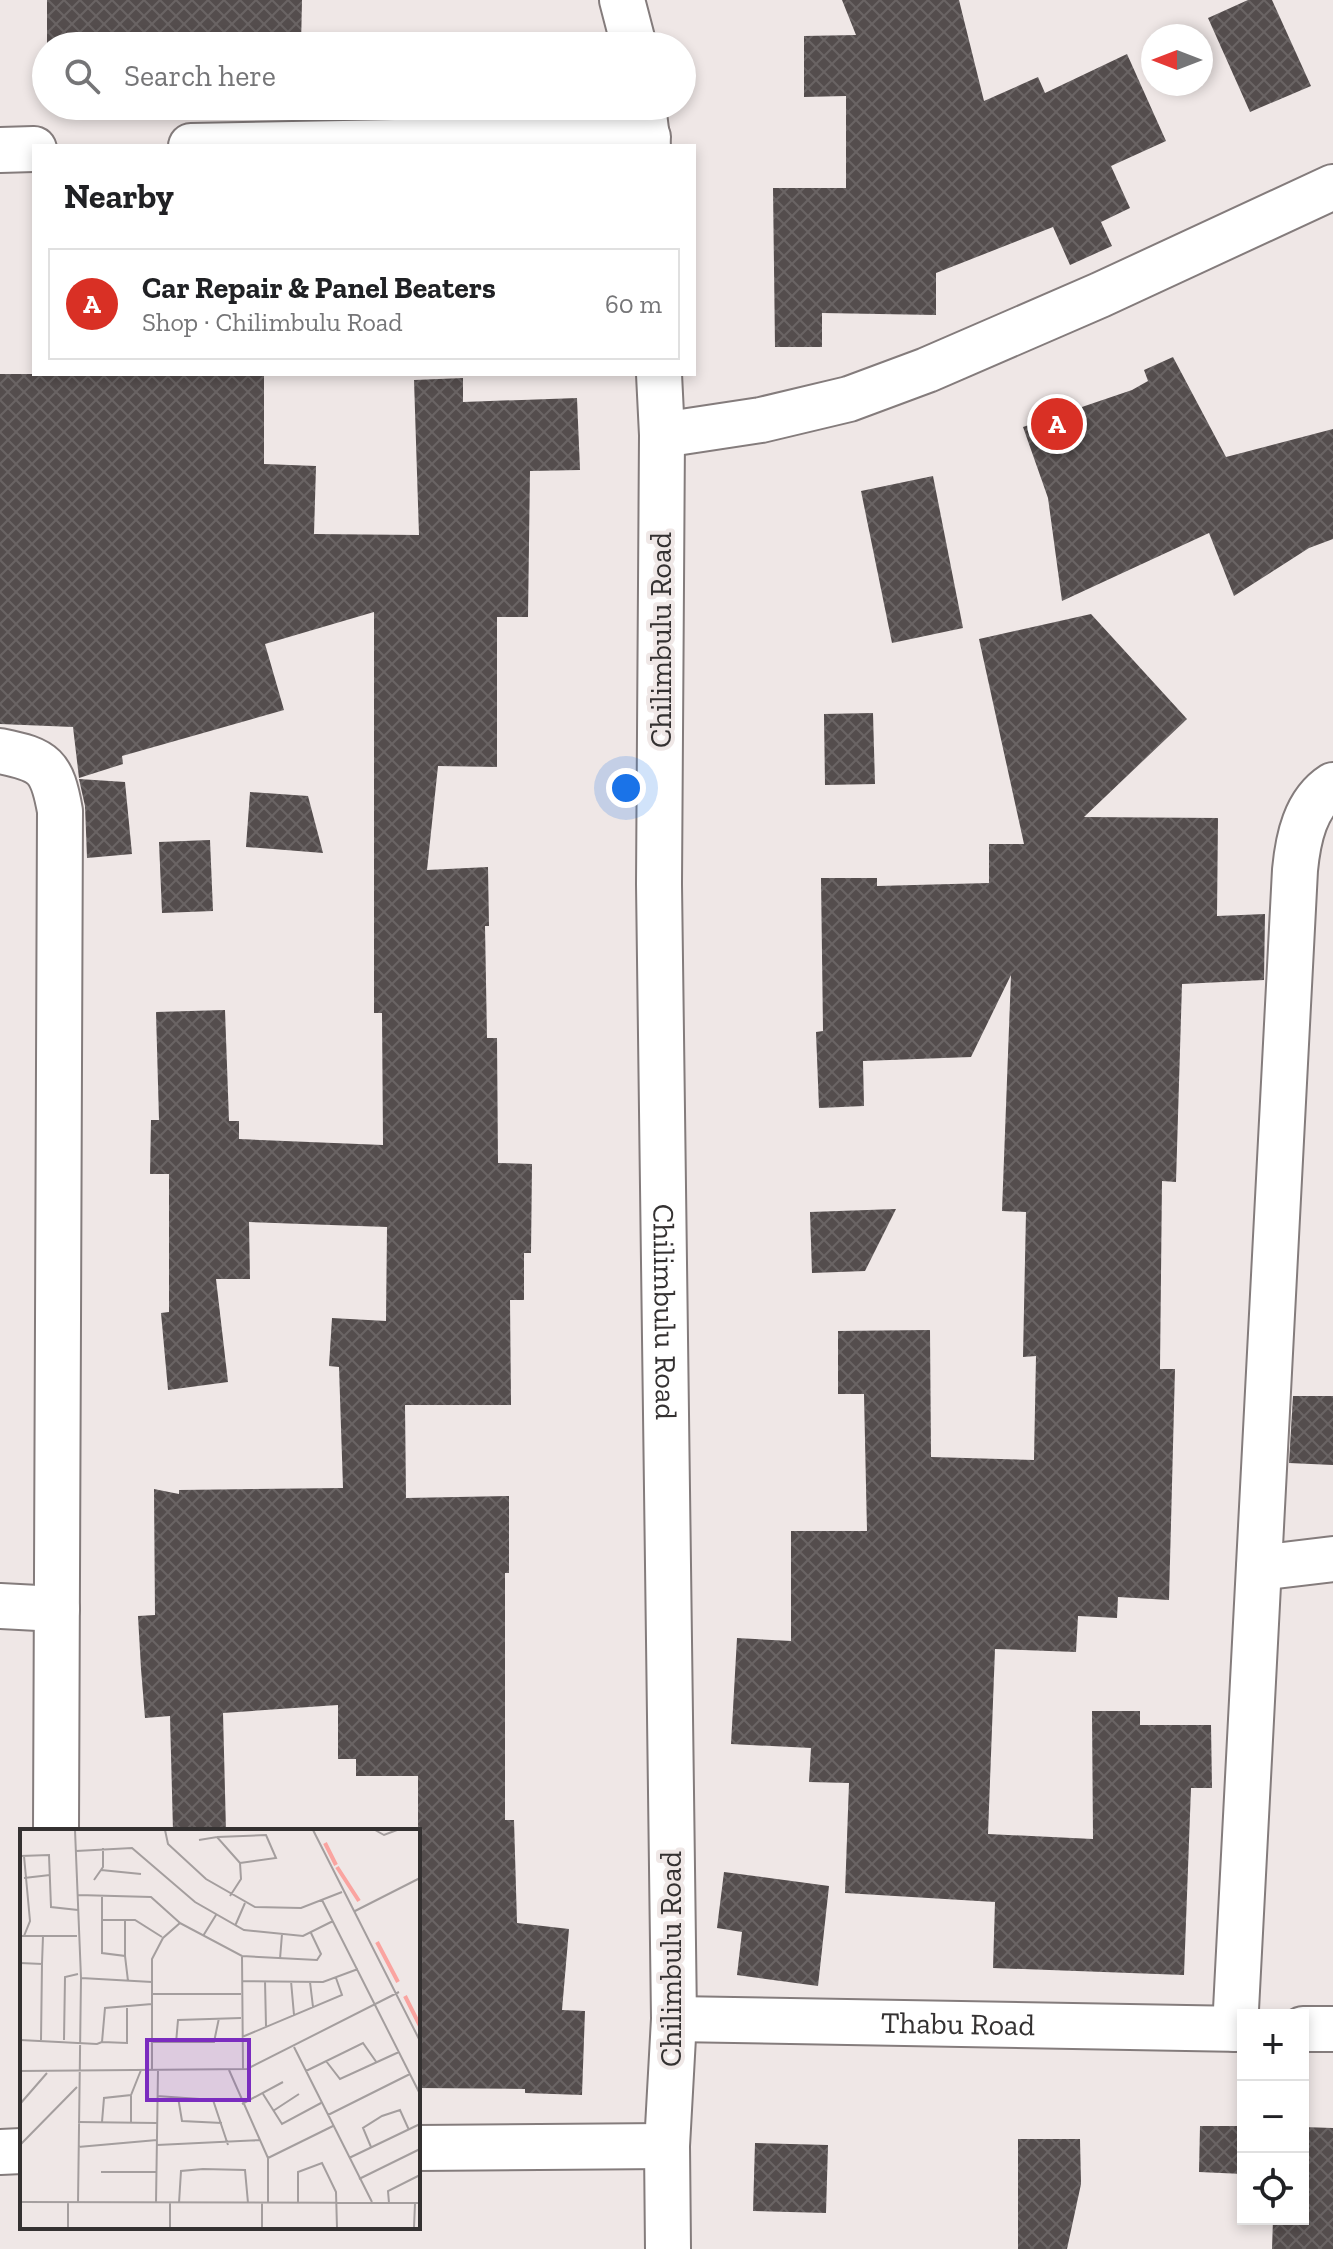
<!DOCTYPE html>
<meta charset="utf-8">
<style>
:root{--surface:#fff;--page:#f2f2f2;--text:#202124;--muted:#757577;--line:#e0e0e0;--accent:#d93025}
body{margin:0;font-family:"Zilla Slab",serif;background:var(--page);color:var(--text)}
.controls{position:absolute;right:24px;bottom:24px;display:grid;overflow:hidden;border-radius:0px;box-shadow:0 4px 12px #0003}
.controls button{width:72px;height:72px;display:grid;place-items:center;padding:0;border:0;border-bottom:2px solid var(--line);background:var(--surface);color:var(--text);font:40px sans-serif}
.compass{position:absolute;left:1141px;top:24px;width:72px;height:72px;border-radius:50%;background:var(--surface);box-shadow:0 4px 12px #0003;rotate:270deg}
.you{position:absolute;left:626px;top:788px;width:28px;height:28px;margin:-20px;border:6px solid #fff;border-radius:50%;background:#1a73e8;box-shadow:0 0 0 12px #1a73e833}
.badge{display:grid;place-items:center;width:52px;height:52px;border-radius:50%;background:var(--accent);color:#fff;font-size:26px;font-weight:700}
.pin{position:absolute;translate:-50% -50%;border:4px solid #fff;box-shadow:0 2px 8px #0006}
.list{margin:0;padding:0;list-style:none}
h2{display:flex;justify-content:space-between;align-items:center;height:104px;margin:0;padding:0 32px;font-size:34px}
h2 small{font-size:26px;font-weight:400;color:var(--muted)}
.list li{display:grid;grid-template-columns:52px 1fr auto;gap:24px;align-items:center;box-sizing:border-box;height:112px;margin:0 16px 16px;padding:0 16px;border:2px solid var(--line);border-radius:0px}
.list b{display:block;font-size:30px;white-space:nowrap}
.list p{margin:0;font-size:26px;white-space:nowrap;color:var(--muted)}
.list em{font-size:26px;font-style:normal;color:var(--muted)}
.icon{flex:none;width:44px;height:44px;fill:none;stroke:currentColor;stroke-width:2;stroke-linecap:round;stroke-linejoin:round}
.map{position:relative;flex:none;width:1333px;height:2249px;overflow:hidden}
.search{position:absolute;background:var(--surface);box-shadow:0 4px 12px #0003;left:32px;top:32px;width:664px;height:88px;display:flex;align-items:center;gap:20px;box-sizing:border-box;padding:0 28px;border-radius:44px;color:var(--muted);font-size:30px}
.panel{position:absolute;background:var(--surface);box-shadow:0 4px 12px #0003;left:32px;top:144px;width:664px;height:232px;border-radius:0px}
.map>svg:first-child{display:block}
</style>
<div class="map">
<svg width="1333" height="2249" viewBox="0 0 1333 2249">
<defs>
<pattern id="building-cross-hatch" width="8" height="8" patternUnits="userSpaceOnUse" patternTransform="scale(2)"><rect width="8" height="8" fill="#544d4d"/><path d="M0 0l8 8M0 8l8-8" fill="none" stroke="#6a6464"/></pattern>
</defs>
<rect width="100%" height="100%" fill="#efe7e6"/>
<g fill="url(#building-cross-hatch)">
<polygon points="47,0 302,0 301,46 47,46"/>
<polygon points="842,0 959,0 984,101 1038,77 1045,93 1127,54 1166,141 1111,166 1130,208 1101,222 1112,246 1070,265 1053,227 936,273 936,315 822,313 822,347 775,347 773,188 846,188 846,96 804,97 804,36 856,35"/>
<polygon points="1248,0 1272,0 1311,86 1250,112 1208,18"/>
<polygon points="156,106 299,106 299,119 156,111"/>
<polygon points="1173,357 1226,457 1333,429 1333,539 1309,548 1234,596 1209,533 1062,601 1048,498 1023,427 1132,390 1148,381 1144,370"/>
<polygon points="0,374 264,374 264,464 316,466 314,534 419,535 414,380 463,378 463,402 577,398 580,470 530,471 528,617 497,617 497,767 438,766 427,870 488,867 489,926 485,926 487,1038 497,1038 498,1163 532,1164 531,1253 524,1253 524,1300 510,1300 511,1405 405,1405 406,1498 509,1496 509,1573 505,1573 505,1820 514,1820 517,1923 569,1929 562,2010 585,2011 582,2095 525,2093 525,2089 418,2088 418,1776 356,1776 356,1759 338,1759 338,1705 223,1713 226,1831 173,1831 170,1716 145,1718 141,1669 138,1616 155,1615 154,1489 179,1494 179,1490 343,1488 339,1367 329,1366 332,1318 386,1321 387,1227 249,1222 250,1279 216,1279 228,1382 168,1390 161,1313 169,1312 169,1174 150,1174 151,1120 159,1120 156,1012 225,1010 229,1121 239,1121 239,1139 383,1145 382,1013 374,1013 374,612 265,644 284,710 122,756 123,764 79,778 73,727 0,724"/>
<polygon points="933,476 963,628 892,643 861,491"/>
<polygon points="1091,614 1187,719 1084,817 1218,818 1217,916 1265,914 1264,980 1182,984 1176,1182 1162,1181 1160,1369 1175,1369 1169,1600 1118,1597 1117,1618 1078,1616 1076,1652 995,1649 988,1834 1093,1839 1092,1711 1140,1711 1140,1725 1211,1725 1212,1788 1191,1788 1184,1975 993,1968 995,1902 845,1893 849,1783 809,1782 811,1748 731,1744 737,1638 791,1641 791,1531 867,1531 864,1394 838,1394 838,1331 930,1330 931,1457 1034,1460 1036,1356 1023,1357 1026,1212 1002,1211 1011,975 971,1057 863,1061 864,1106 819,1108 816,1032 823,1031 821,878 877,878 877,886 989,883 989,844 1024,844 979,639"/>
<polygon points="873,713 875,784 825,785 824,714"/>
<polygon points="79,779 125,782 132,854 87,858 85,806"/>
<polygon points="250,792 308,796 323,853 246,847"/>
<polygon points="210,840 213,911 162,913 159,842"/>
<polygon points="896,1209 865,1271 812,1273 810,1212"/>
<polygon points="1293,1396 1333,1396 1333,1465 1289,1463"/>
<polygon points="724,1872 829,1886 818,1986 737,1975 742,1932 717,1928"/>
<polygon points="1200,2126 1243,2126 1243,2174 1199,2172"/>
<polygon points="1303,2127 1333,2128 1333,2249 1272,2249 1273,2219 1303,2219"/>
<polygon points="1018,2139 1080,2139 1081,2184 1067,2249 1018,2249"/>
<polygon points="755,2143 828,2145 826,2213 753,2211"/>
</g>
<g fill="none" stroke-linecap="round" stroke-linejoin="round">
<defs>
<g id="minor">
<polyline points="191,146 648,137"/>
<polyline points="0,150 34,149"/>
<polyline points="662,435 761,420 849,399 927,370 1100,295 1333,187"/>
<path d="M0,751C45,760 52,766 60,811L56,1831"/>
<polyline points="1259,1568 1333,1559"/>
<polyline points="0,1606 57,1609"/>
<path id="s1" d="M674,2019L1243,2029"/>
<path d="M1235,2029L1295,870C1298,839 1305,803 1333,785"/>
<polyline points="1303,2029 1333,2029"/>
</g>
<g id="tertiary">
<polyline points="418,2148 667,2146"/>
<polyline points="0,2152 22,2151"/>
</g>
<g id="secondary">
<polyline points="622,0 634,46"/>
<polyline points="643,106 648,146"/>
<path id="s2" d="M659,374L662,435L659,884L674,2019L667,2146L668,2249"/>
</g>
</defs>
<use href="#minor" stroke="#847c7c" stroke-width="48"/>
<use href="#tertiary" stroke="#847c7c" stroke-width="48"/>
<use href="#secondary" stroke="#847c7c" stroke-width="48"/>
<use href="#minor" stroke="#fff" stroke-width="44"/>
<use href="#tertiary" stroke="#fff" stroke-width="44"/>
<use href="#secondary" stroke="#fff" stroke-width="44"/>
</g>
<g text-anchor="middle" stroke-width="8" stroke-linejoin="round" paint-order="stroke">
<g font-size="30" fill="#343131" stroke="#efe7e6">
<text transform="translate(661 640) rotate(-90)" y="10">Chilimbulu Road</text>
<text dy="10" stroke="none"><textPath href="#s2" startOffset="938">Chilimbulu Road</textPath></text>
<text transform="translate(671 1959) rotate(-90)" y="10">Chilimbulu Road</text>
<text dy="10" stroke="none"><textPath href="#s1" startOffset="284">Thabu Road</textPath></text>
</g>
</g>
<g transform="translate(20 1829)">
<rect width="400" height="400" fill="#efe7e6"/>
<path fill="none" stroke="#faa4a0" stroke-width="4" d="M305,14L316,36M317,38L339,72M357,113L378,153M385,167L400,197"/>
<path fill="none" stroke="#a49e9e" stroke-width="2" d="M55,1L61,149L58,374M145,1L148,15L186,50L235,78L281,79L322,63M293,1L400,212M355,1L364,6L377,1M197,8L246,6L256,29L220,34M179,11L197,8L220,34L221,50L210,67M56,22L112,19L175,73L224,101L283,107L313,92M0,27L29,26L31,78L58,81M4,27L10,92L4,107M81,41L121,45M4,49L30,46M74,51L83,38V19M58,66L131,68L160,94M82,67V124L105,127L108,152M302,71L400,265M335,82L400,49M82,91H115L142,108M105,91V127M215,97L225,74M0,107H57M183,107L196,86M222,127L223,240M260,130L262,105M0,134L22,135L23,107M61,149L132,153M222,152L303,153L338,140M245,152L246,197M271,152L274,186M290,153L293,178M132,165H221M222,208L322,166L316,149M0,211L77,215L82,213L85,179L132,175M21,211L22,135M44,211L45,148L58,145M82,213L107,214V176M132,213H194L199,189M156,214L158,191L221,189M274,218L352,373M306,232L320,250L379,223M132,241V130L143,109L160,94L222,127L297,131L301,125L291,104M209,241L248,329V374M0,242L227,240L379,163M286,242L343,214L357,234M243,265L262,295L301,274M137,267L193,271L208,316M158,268L162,292L202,294M0,275L27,244M222,275L263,253M253,282L279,265M308,286L390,245M58,293L137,294M82,293L84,269L111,266L121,241M111,293V267M0,316L57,258M137,316L240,311M58,318L137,311M351,318L343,299L362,287L380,281L389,301M248,329L313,297M329,329L400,295M81,343H137M339,350L400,320M0,373L400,374M48,374V399M136,374L138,241M150,374V399M159,374L161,342L183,340L225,341L228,374M242,374V399M278,374V343L302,334L316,363L317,399M369,374L368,362L400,346M394,399L395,374"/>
<path fill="#7b2cbf" fill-opacity="0.15" stroke="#7b2cbf" stroke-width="4" d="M127,211H229V271H127Z"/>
<rect width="400" height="400" fill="none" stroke="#343131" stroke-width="4"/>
</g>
</svg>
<div class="controls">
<button>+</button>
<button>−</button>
<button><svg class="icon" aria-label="locate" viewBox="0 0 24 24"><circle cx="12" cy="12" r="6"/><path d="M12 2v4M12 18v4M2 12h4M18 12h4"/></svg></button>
</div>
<svg class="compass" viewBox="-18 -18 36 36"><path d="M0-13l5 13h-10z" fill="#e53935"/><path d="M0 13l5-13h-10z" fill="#757577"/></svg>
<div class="you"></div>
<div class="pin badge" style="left:1057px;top:424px">A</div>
<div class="search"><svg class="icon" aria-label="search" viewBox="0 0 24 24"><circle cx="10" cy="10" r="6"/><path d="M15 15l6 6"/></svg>Search here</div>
<section class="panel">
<h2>Nearby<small></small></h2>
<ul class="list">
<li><span class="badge">A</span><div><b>Car Repair &amp; Panel Beaters</b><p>Shop · Chilimbulu Road</p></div><em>60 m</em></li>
</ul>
</section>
</div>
